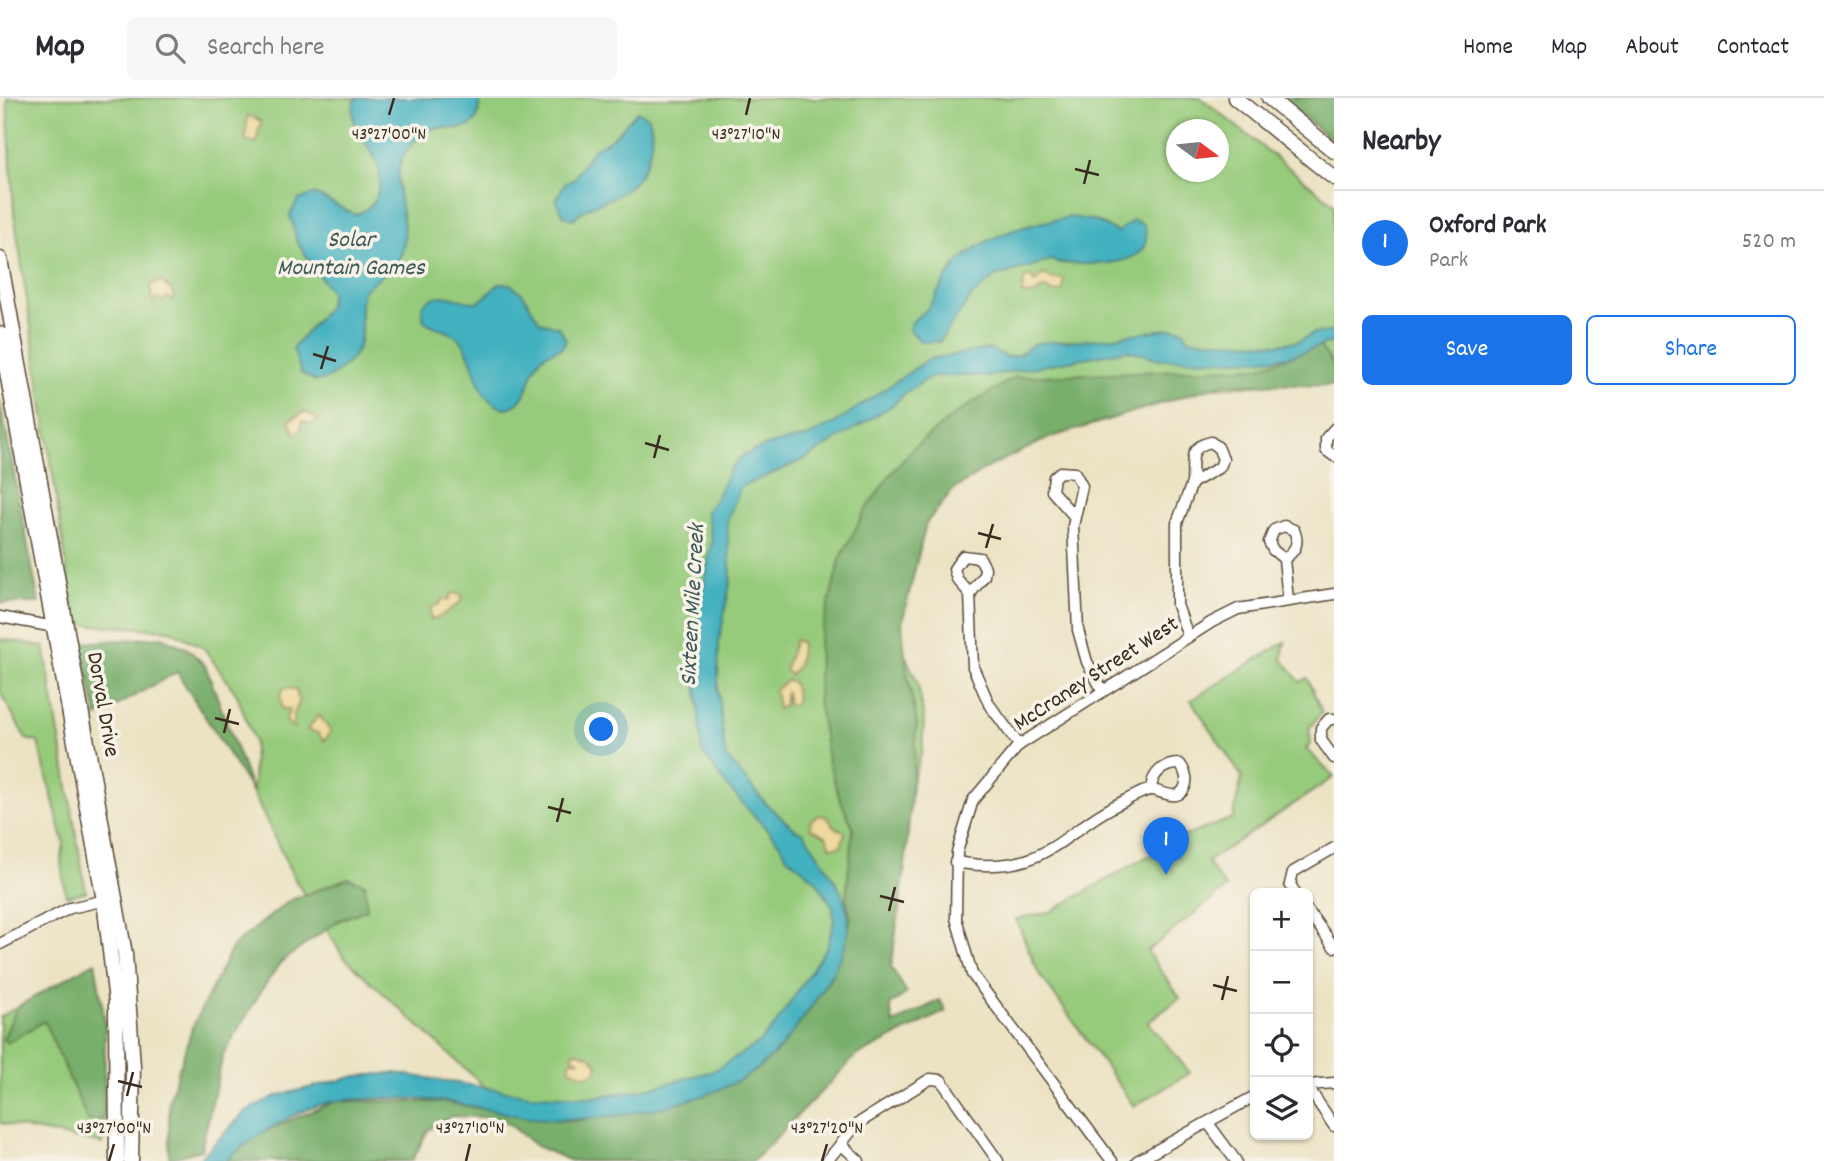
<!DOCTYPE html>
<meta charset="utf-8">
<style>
:root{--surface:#fff;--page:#f7f7f7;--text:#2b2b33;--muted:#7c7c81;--line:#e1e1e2;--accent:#1a73e8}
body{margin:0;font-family:Dekko,sans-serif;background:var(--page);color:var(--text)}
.controls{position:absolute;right:21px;bottom:21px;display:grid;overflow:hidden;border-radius:10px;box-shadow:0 2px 5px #0004}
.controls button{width:63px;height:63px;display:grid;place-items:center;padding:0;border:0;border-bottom:2px solid var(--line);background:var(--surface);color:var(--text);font:35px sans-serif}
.compass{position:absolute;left:1166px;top:21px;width:63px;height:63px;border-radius:50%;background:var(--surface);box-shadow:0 2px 5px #0004;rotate:105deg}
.you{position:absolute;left:602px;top:632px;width:24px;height:24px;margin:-18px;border:5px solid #fff;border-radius:50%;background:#1a73e8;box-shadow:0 0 0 10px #1a73e833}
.badge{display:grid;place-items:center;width:46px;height:46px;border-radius:50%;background:var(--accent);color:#fff;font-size:23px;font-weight:700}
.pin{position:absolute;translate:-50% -58px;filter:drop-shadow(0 2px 4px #0008)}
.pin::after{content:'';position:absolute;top:37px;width:24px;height:21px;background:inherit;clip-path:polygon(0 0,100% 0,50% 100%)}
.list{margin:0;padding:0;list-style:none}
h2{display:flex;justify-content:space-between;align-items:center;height:91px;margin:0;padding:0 28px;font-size:30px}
h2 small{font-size:23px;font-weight:400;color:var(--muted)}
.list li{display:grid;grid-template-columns:46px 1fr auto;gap:21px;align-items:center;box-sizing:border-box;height:105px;padding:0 28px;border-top:2px solid var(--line)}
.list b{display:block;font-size:26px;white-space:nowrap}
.list p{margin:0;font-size:23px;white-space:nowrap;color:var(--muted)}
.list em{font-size:23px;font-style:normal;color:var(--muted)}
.actions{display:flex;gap:14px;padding:21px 28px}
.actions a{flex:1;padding:16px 0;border:2px solid var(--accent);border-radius:10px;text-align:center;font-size:24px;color:var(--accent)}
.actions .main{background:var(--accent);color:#fff}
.icon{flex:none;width:38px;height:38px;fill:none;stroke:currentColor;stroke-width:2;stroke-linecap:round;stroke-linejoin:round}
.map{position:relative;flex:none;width:1334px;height:1063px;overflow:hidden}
header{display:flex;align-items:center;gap:42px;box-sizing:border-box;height:98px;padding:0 35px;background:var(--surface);border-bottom:2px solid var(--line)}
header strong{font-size:33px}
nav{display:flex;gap:38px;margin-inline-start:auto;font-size:24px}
.search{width:490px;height:63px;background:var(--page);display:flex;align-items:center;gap:18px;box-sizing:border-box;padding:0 24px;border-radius:10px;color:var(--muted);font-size:26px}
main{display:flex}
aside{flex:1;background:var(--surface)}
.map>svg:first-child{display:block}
</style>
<header>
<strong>Map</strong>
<div class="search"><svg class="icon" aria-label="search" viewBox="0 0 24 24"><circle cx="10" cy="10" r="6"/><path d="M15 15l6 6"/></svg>Search here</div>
<nav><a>Home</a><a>Map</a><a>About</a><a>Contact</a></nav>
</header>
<main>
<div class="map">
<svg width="1334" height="1063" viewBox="0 0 1334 1063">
<rect width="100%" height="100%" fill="#f7f3e8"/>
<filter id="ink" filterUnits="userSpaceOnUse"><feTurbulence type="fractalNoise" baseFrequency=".0143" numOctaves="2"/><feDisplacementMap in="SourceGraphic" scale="14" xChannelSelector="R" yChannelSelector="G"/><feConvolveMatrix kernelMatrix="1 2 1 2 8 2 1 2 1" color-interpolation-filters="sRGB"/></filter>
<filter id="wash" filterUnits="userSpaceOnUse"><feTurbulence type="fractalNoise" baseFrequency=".00686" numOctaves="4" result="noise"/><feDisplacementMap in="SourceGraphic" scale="28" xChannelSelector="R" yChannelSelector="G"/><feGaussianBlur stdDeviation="1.57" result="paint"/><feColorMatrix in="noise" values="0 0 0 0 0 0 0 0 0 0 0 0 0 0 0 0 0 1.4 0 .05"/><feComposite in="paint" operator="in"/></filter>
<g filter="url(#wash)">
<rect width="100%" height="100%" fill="#ece3c4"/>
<g fill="#97cb7c" stroke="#697a4d" stroke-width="2" fill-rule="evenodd">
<path d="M7,0H1201L1334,106V271L1276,286L1145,294L1004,337L914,427L896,536L918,586L924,622L922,653L901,718L744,1063L554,1053L343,858L294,780L253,695L254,643L237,597L204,550L170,532L75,526L14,115ZM1176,32H1218V74H1176Z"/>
<polygon points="0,541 44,548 86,794 66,798 61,764 64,745 38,644 26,641 0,594"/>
<polygon points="1285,544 1282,560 1300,584 1307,580 1322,614 1309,630 1311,646 1306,651 1334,679 1207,764 1226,790 1147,853 1180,900 1148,924 1190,975 1134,1008 1038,874 1016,821 1050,814 1180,740 1233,720 1242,679 1191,602"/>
<polygon points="95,864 105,925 103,1046 0,1025 0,919"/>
</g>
<g fill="#79af6c" stroke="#5a6c45" stroke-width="2">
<polygon points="1281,0 1334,0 1334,44"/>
<polygon points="1320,248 1334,268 1334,288 1226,285 1049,340 990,368 953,392 926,425 902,525 906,568 917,625 905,769 891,869 907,895 890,907 893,926 940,902 946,913 856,958 753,1063 571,1063 536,1048 509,1026 486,1019 452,1018 428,1032 412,1063 226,1063 245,1044 261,1035 336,1003 445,1004 530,1019 574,1023 666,1007 720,990 757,971 776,955 806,917 829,882 846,844 851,819 846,800 853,729 840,702 828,662 818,601 819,544 840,461 864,414 890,377 915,348 960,313 1015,279 1259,269"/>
<polygon points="0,303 39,505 0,505"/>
<polygon points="162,539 188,551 205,567 253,695 177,574 97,619 81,545"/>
<polygon points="348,780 365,786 367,811 338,823 281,864 263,890 223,957 201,1052 169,1061 169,1002 193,928 233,848 289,803"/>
<polygon points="95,864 105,925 104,1021 88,1023 44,923 7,945 3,941 17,909"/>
</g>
<g fill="#eeda9e" stroke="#94825e" stroke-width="2">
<polygon points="248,17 261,23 256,45 245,42"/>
<polygon points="1043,176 1052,181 1064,181 1063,193 1055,195 1045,190 1032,197 1022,196 1024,180 1031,179 1035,185"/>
<polygon points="161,183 172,193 174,200 172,202 166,199 163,204 157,200 153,205 150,187"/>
<polygon points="305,314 320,322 311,326 302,323 301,332 295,336 289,322"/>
<polygon points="452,495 462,497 460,505 436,521 430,521 431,509 438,507 442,501 448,503"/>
<path d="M795,542L801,544C802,551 799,560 798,567L790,577L785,571Z"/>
<polygon points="787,582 793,584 797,602 793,608 788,607 786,594 784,608 778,611 775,592"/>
<polygon points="284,590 296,591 299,605 293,618 294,630 285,622 290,611 282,611 280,597"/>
<polygon points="319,617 331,634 324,643 318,635 307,632"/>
<polygon points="819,717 827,719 836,730 845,734 841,748 831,749 826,738 810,730 811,722"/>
<polygon points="575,953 590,958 598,966 596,974 586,978 569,971 571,962 580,963 572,958"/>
</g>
<g fill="#43b1c0" stroke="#3f6e6f" stroke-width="2">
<path d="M355,0H480C480,43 454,26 431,31C422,34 413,44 407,52C384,81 414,126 401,157C395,173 373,180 363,194C358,211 363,227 360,244C357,260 331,284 315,283L301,275L293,250L328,209L331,195L297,144L290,117L298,102L315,96L355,117C367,113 375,106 378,94C388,57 357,47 353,17C352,11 354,5 355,0Z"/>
<path d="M637,13L649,20C657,45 645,80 622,94C605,105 588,106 573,121L564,118L556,103L564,86L573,82L593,51C614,43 622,30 637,13Z"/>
<path d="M1071,119L1096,123L1117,134L1134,122L1144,127C1160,174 1082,166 1058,165L1051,162L997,178L987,185L972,198L939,244H921L909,231C913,218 924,217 930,207C939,194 946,177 957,166C985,136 1032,125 1071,119Z"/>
<path d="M500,185L510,186L522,195L540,224L559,229L566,242L562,250C555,253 547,254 541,260C527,275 532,304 507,310C474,306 478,265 462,244C453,232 436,231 424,223L422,208C440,187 457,206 479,204Z"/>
<path d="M1173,230L1183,232L1189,241L1279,246L1299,243L1314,235L1334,234V244L1287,259L1254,262L1160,261L1127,252L989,278H932L905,295L893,307L805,361L741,389L727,422L731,480L719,545L718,590L724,648L727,660L767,707L796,732L803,734C853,809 869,820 815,903C799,927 781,953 757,971C707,1008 592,1027 532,1020C504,1016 476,1008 448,1004C420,1000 365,999 337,1003C304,1007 249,1040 226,1063H197L246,1013L276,998L357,978L396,975L531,997L594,999L642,992L713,973L759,945L776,926L827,848L834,823L833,809L815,781L787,759L781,747L727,688L702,654L693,545L712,443L706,413L715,402L730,371L743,357L772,346L807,339L835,325L929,261L990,251L1007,259L1017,258L1035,245L1100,241Z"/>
</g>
</g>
<g filter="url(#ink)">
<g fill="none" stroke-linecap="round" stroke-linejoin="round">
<defs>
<g id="minor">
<polyline points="1334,331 1326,340 1326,352 1334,358"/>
<polyline points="1074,418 1052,393 1054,379 1060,374 1075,375 1082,388 1073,428 1078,532 1087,564 1103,593"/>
<path d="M1284,461C1295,453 1300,446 1294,432L1284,428L1274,432L1269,444L1273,452L1284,461L1288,502"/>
<polyline points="970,496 957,481 954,471 963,458 980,460 985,470 984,478 970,496 973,569 989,606 1019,647"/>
<polyline points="0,519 60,530"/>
<path d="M1188,538L1177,507V425L1192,385L1220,369L1223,361L1218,349L1211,344C1186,349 1194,365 1192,385"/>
<polyline points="1334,621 1329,621 1321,630 1321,642 1334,660"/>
<path d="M955,764C1049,780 1057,734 1130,700C1135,698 1143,693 1149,692C1160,691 1176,705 1184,691C1189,682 1185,673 1180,666C1163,666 1152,675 1151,692"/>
<polyline points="1295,795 1290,786 1293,774 1334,750"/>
<polyline points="1308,813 1334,849"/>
<polyline points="0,846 70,810 110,801"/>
<polyline points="1308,987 1334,985"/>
<polyline points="1308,989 1334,1028"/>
<polyline points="1208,1025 1236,1063"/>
<polyline points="841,1046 859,1063"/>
<polyline points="827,1063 857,1026 930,981 941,982 998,1063"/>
<polyline points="1112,1063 972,876 956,820 957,754 973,702 1019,647 1212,524 1238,511 1334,496"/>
<polyline points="1137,1063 1255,998"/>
</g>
<g id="major">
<polyline points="1235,0 1334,80"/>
<polyline points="1269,0 1334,53"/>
<polyline points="0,161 125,856 133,968 131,1063"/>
<polyline points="0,236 104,802 116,904 117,1063"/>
</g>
</defs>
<use href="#minor" stroke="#564637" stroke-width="13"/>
<use href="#major" stroke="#564637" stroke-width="17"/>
<use href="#minor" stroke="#fff" stroke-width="10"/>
<use href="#major" stroke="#fff" stroke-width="14"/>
</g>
</g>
<path fill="none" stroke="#3b2a1e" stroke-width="2.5" d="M389,17L394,0M746,17L750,0M1075,71L1099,77M1084,86L1090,62M313,256L336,263M321,271L328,248M645,345L669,352M654,360L660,337M978,435L1001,441M986,450L993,426M215,620L239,626M224,635L230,611M548,709L571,715M557,724L563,700M880,798L904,804M889,813L895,789M1213,887L1237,893M1222,902L1228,878M118,983L142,989M127,998L133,974M109,1063L114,1046M466,1063L470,1046M822,1063L827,1046"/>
<g text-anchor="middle" stroke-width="7" stroke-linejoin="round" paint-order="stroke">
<g font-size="23" fill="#3b2a1e" stroke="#f7f3e8">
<text transform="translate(1095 574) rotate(-33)" y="8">McCraney Street West</text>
<text transform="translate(105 606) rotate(80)" y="8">Dorval Drive</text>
</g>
<g font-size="24" font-style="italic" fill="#3e5957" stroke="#f7f3e8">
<text x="351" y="148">Solar<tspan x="351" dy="28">Mountain Games</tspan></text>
<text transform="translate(691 507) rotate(-87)" y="8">Sixteen Mile Creek</text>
</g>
</g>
<g font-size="18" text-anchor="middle" fill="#3b2a1e" stroke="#f7f3e8" stroke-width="7" stroke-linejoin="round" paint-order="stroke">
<text x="389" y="41">43°27'00"N</text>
<text x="746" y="41">43°27'10"N</text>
<text x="114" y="1035">43°27'00"N</text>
<text x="470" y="1035">43°27'10"N</text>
<text x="827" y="1035">43°27'20"N</text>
</g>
</svg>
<div class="controls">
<button>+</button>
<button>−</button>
<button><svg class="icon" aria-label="locate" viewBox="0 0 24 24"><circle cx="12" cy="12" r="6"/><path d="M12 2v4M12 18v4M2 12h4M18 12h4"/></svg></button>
<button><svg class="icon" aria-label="layers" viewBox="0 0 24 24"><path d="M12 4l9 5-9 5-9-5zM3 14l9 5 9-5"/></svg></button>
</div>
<svg class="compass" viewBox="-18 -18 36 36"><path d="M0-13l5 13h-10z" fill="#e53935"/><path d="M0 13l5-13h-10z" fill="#7c7c81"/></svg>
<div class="you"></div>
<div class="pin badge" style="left:1166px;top:777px">1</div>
</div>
<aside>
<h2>Nearby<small></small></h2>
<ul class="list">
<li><span class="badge">1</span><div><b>Oxford Park</b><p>Park</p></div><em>520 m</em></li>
</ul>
<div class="actions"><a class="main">Save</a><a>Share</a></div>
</aside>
</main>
